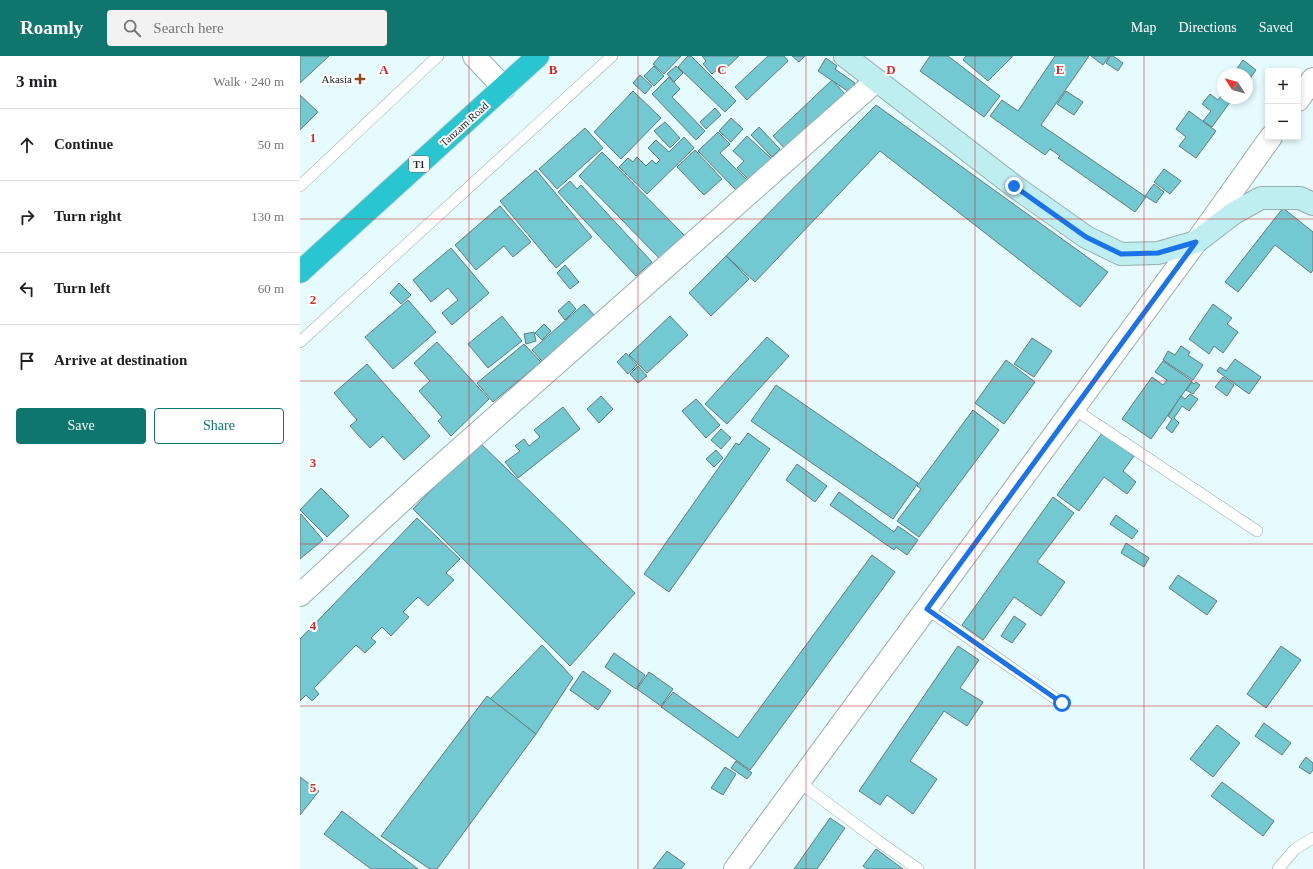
<!DOCTYPE html>
<meta charset="utf-8">
<style>
:root{--surface:#fff;--page:#f2f2f2;--text:#202124;--muted:#757577;--line:#e0e0e0;--accent:#0f766e}
body{margin:0;font-family:Georgia,serif;background:var(--page);color:var(--text)}
.controls{position:absolute;right:12px;top:12px;display:grid;overflow:hidden;border-radius:4px;box-shadow:0 2px 6px #0003}
.controls button{width:36px;height:36px;display:grid;place-items:center;padding:0;border:0;border-bottom:1px solid var(--line);background:var(--surface);color:var(--text);font:20px sans-serif}
.compass{position:absolute;left:917px;top:12px;width:36px;height:36px;border-radius:50%;background:var(--surface);box-shadow:0 2px 6px #0003;rotate:306deg}
.stop{position:absolute;width:12px;height:12px;margin:-9px;border:3px solid #1a73e8;border-radius:50%;background:#fff}
.stop.end{background:#1a73e8;border-color:#fff;box-shadow:0 1px 4px #0008}
.list{margin:0;padding:0;list-style:none}
h2{display:flex;justify-content:space-between;align-items:center;height:52px;margin:0;padding:0 16px;font-size:17px}
h2 small{font-size:13px;font-weight:400;color:var(--muted)}
.list li{display:grid;grid-template-columns:26px 1fr auto;gap:12px;align-items:center;box-sizing:border-box;height:72px;padding:0 16px;border-top:1px solid var(--line)}
.list b{display:block;font-size:15px;white-space:nowrap}
.list em{font-size:13px;font-style:normal;color:var(--muted)}
.actions{display:flex;gap:8px;padding:12px 16px}
.actions a{flex:1;padding:9px 0;border:1px solid var(--accent);border-radius:4px;text-align:center;font-size:14px;color:var(--accent)}
.actions .main{background:var(--accent);color:#fff}
.icon{flex:none;width:22px;height:22px;fill:none;stroke:currentColor;stroke-width:2;stroke-linecap:round;stroke-linejoin:round}
.map{position:relative;flex:none;width:1013px;height:813px;overflow:hidden}
header{display:flex;align-items:center;gap:24px;box-sizing:border-box;height:56px;padding:0 20px;background:var(--accent);color:#fff}
header strong{font-size:19px}
nav{display:flex;gap:22px;margin-inline-start:auto;font-size:14px}
.search{width:280px;height:36px;background:var(--page);display:flex;align-items:center;gap:10px;box-sizing:border-box;padding:0 14px;border-radius:4px;color:var(--muted);font-size:15px}
main{display:flex}
aside{flex:1;background:var(--surface)}
.map>svg:first-child{display:block}
</style>
<header>
<strong>Roamly</strong>
<div class="search"><svg class="icon" aria-label="search" viewBox="0 0 24 24"><circle cx="10" cy="10" r="6"/><path d="M15 15l6 6"/></svg>Search here</div>
<nav><a>Map</a><a>Directions</a><a>Saved</a></nav>
</header>
<main>
<aside>
<h2>3 min<small>Walk · 240 m</small></h2>
<ul class="list">
<li><svg class="icon" aria-label="ahead" viewBox="0 0 24 24"><path d="M12 20V5M6 11l6-6 6 6"/></svg><div><b>Continue</b></div><em>50 m</em></li>
<li><svg class="icon" aria-label="right" viewBox="0 0 24 24"><path d="M7 20v-9h11M14 6l5 5-5 5"/></svg><div><b>Turn right</b></div><em>130 m</em></li>
<li><svg class="icon" aria-label="left" viewBox="0 0 24 24"><path d="M17 20v-9H6M10 6l-5 5 5 5"/></svg><div><b>Turn left</b></div><em>60 m</em></li>
<li><svg class="icon" aria-label="arrive" viewBox="0 0 24 24"><path d="M6 21V4h12l-3 4 3 4H6"/></svg><div><b>Arrive at destination</b></div></li>
</ul>
<div class="actions"><a class="main">Save</a><a>Share</a></div>
</aside>
<div class="map">
<svg width="1013" height="813" viewBox="0 0 1013 813">
<rect width="100%" height="100%" fill="#e5fbfd"/>
<g fill="#72c9d1" stroke="#677a7c">
<polygon points="0,0 29,0 0,27"/>
<polygon points="360,0 381,0 364,18 353,8"/>
<polygon points="388,0 391,0 436,45 425,56 378,11"/>
<polygon points="402,0 439,0 421,17 418,13 412,18 403,8 406,5"/>
<polygon points="468,0 484,0 488,5 447,44 435,31"/>
<polygon points="492,0 505,0 499,6"/>
<polygon points="630,0 648,0 700,40 684,61 620,15"/>
<polygon points="666,0 713,0 688,25 663,4"/>
<polygon points="755,0 789,0 741,69 846,141 835,156 758,102 760,100 750,93 745,99 690,60 702,44 718,55"/>
<polygon points="791,0 809,0 803,9"/>
<polygon points="810,0 813,0 823,7 818,15 806,7"/>
<polygon points="526,2 537,10 535,13 555,27 549,36 518,15"/>
<polygon points="943,4 956,14 947,27 947,18 933,18"/>
<polygon points="354,10 364,20 354,30 344,20"/>
<polygon points="376,10 383,17 374,26 367,18"/>
<polygon points="340,19 352,30 345,38 333,27"/>
<polygon points="369,21 380,33 372,41 405,75 396,84 352,38"/>
<polygon points="532,24 546,39 487,95 473,80"/>
<polygon points="333,35 361,62 321,103 294,76"/>
<polygon points="766,35 783,46 774,59 757,48"/>
<polygon points="923,37 923,42 933,42 912,71 903,65 911,55 902,48 910,38 918,44"/>
<polygon points="0,39 18,56 0,74"/>
<polygon points="576,49 808,216 780,251 580,95 455,226 426,200"/>
<polygon points="415,52 421,59 406,73 400,66"/>
<polygon points="889,55 916,75 896,102 879,90 886,81 876,73"/>
<polygon points="431,62 443,73 431,86 419,75"/>
<polygon points="365,66 380,82 370,92 354,75"/>
<polygon points="459,71 480,93 472,101 451,79"/>
<polygon points="285,72 303,92 257,133 239,113"/>
<polygon points="418,76 430,88 420,97 448,125 438,136 398,95"/>
<polygon points="447,80 472,103 450,125 437,112 444,105 433,95"/>
<polygon points="384,81 394,92 347,138 319,111 328,102 333,106 337,101 346,110 352,104 356,108 360,104 348,92 356,84 369,96"/>
<polygon points="395,94 422,123 404,139 377,111"/>
<polygon points="302,96 385,180 361,204 279,120"/>
<polygon points="864,113 881,125 870,138 854,126"/>
<polygon points="236,114 292,181 256,212 200,145"/>
<polygon points="270,125 277,133 281,129 352,206 336,220 258,136"/>
<polygon points="854,128 864,136 856,147 845,140"/>
<polygon points="200,150 231,186 213,201 204,190 176,214 155,189"/>
<polygon points="983,152 1013,176 1013,214 1011,217 975,189 938,236 925,226"/>
<polygon points="151,192 189,237 152,269 142,257 158,244 148,232 131,246 113,224"/>
<polygon points="426,200 449,223 411,260 389,237"/>
<polygon points="265,209 279,226 270,233 257,217"/>
<polygon points="99,227 111,239 101,248 90,237"/>
<polygon points="108,244 136,276 93,313 65,281"/>
<polygon points="269,245 276,253 265,264 258,255"/>
<polygon points="284,248 295,260 242,305 232,294"/>
<polygon points="913,248 932,262 927,268 938,276 923,297 914,290 909,298 889,283"/>
<polygon points="202,260 222,285 188,312 168,288"/>
<polygon points="370,260 388,279 347,317 329,299"/>
<polygon points="244,268 251,275 242,284 235,277"/>
<polygon points="234,276 236,285 226,288 224,278"/>
<polygon points="467,281 489,300 427,368 405,348"/>
<polygon points="732,282 752,295 734,321 714,308"/>
<polygon points="137,286 189,343 151,380 138,365 142,361 119,335 130,325 114,307"/>
<polygon points="224,288 241,306 193,346 177,327"/>
<polygon points="881,290 890,296 888,299 903,309 893,324 863,304 868,295 875,299"/>
<polygon points="326,297 337,309 328,318 317,306"/>
<polygon points="935,303 961,321 949,338 917,315 920,311 926,315"/>
<polygon points="706,304 735,326 704,368 675,347"/>
<polygon points="863,305 892,325 851,383 822,363 852,321 863,329 867,324 855,316"/>
<polygon points="67,308 130,380 104,404 83,380 70,392 50,370 57,364 34,337"/>
<polygon points="338,310 347,320 338,327 330,318"/>
<polygon points="923,321 934,329 927,340 915,331"/>
<polygon points="892,326 894,328 896,326 900,329 893,338 886,334"/>
<polygon points="476,329 618,427 593,463 451,365"/>
<polygon points="890,338 898,343 889,355 882,350 874,362 879,367 872,377 866,372 872,363 868,360 881,340 885,343"/>
<polygon points="301,340 313,353 299,367 287,353"/>
<polygon points="396,343 420,369 406,382 382,355"/>
<polygon points="263,351 280,373 218,422 205,406 220,395 215,390 224,383 229,390 240,381 234,374"/>
<polygon points="673,354 699,374 619,481 597,465 621,433 617,430"/>
<polygon points="421,373 431,382 421,393 411,384"/>
<polygon points="448,377 470,393 369,536 344,518 436,387 439,389"/>
<polygon points="802,377 834,400 823,415 836,426 827,438 804,421 779,455 757,439"/>
<polygon points="178,385 335,537 270,610 113,453"/>
<polygon points="416,394 423,402 414,411 406,403"/>
<polygon points="497,408 527,430 515,446 486,424"/>
<polygon points="21,432 49,460 27,481 0,454"/>
<polygon points="539,436 594,476 598,470 618,484 607,499 596,491 594,494 530,449"/>
<polygon points="753,441 774,457 737,506 765,526 741,560 714,541 683,584 662,569"/>
<polygon points="1,458 23,484 0,503 0,459"/>
<polygon points="816,459 838,475 832,483 810,468"/>
<polygon points="117,462 160,503 146,517 154,524 128,550 118,541 103,556 109,561 91,580 82,571 71,582 76,586 65,597 56,589 14,632 19,638 12,645 6,639 0,645 0,583"/>
<polygon points="826,487 849,502 844,511 821,497"/>
<polygon points="572,499 595,516 450,714 361,651 373,636 438,682"/>
<polygon points="878,519 917,545 907,559 869,532"/>
<polygon points="714,560 726,568 712,587 701,580"/>
<polygon points="242,589 273,622 236,678 190,643"/>
<polygon points="658,590 679,604 660,632 683,646 667,670 644,655 610,705 637,723 613,758 587,739 580,749 559,735"/>
<polygon points="981,590 1001,604 966,652 947,638"/>
<polygon points="314,597 345,619 336,633 305,611"/>
<polygon points="283,615 311,635 298,654 270,634"/>
<polygon points="349,616 373,633 361,650 337,633"/>
<polygon points="187,640 236,678 137,813 130,813 81,780"/>
<polygon points="964,667 991,687 982,699 955,680"/>
<polygon points="917,669 940,687 913,721 890,703"/>
<polygon points="1006,701 1013,707 1013,714 1010,718 999,711"/>
<polygon points="436,705 452,717 447,723 431,712"/>
<polygon points="425,711 436,718 423,739 411,732"/>
<polygon points="0,721 19,735 0,759"/>
<polygon points="922,726 974,765 963,780 911,740"/>
<polygon points="42,755 118,813 71,813 24,778"/>
<polygon points="530,762 545,772 517,813 494,813"/>
<polygon points="576,793 603,813 567,813 563,810"/>
<polygon points="367,795 385,808 381,813 353,813"/>
</g>
<g fill="none" stroke-linecap="round" stroke-linejoin="round">
<defs>
<g id="lane">
<polyline points="0,130 138,0"/>
<polyline points="0,286 312,0"/>
<polyline points="774,353 957,475"/>
<polyline points="627,553 762,647"/>
<polyline points="499,726 578,785 618,813"/>
<polyline points="978,813 995,793 1013,782"/>
</g>
<g id="street">
<polyline points="174,0 204,32"/>
<polyline points="998,44 1013,23"/>
<polyline points="0,539 119,429 576,25"/>
<polyline points="435,813 896,186 971,81"/>
</g>
<polyline id="secondary" points="545,0 714,130 786,181 821,198 858,197 896,186 934,157 961,142 1000,142 1013,148"/>
<polyline id="highway" points="0,216 238,0"/>
</defs>
<use href="#lane" stroke="#98adaf" stroke-width="12"/>
<use href="#street" stroke="#98adaf" stroke-width="24"/>
<use href="#secondary" stroke="#98adaf" stroke-width="24"/>
<use href="#highway" stroke="#d7d8d8" stroke-width="24"/>
<use href="#lane" stroke="#fff" stroke-width="11"/>
<use href="#street" stroke="#fff" stroke-width="22"/>
<use href="#secondary" stroke="#bfeef1" stroke-width="22"/>
<use href="#highway" stroke="#29c5d1" stroke-width="22"/>
</g>
<g fill="none" stroke-linecap="round" stroke-linejoin="round">
<polyline stroke="#1a73e8" stroke-width="5" points="714,130 786,181 821,198 858,197 896,186 627,553 762,647"/>
</g>
<path fill="none" stroke="#d62828" stroke-width="1" stroke-opacity="0.55" d="M169,0V813M338,0V813M506,0V813M675,0V813M844,0V813M0,163H1013M0,325H1013M0,488H1013M0,650H1013"/>
<path fill="#8f4a20" stroke="#fff" stroke-width="1.5" d="M58 17h4v4h4v4h-4v4h-4v-4h-4v-4h4z"/>
<g text-anchor="middle" stroke-width="4" stroke-linejoin="round" paint-order="stroke">
<rect fill="#fff" stroke="#636869" stroke-width="1" x="109" y="100" width="20" height="16" rx="3"/>
<g font-size="10" font-weight="bold" fill="#202829">
<text x="119" y="112">T1</text>
</g>
<g font-size="11" fill="#202829" stroke="#fff" text-anchor="end">
<text x="52" y="27">Akasia</text>
</g>
<g font-size="11" fill="#202829" stroke="#fff">
<text transform="translate(164 68) rotate(-42)" y="4">Tanzam Road</text>
</g>
</g>
<g font-size="13" text-anchor="middle" font-weight="bold" fill="#d62828" stroke="#fff" stroke-width="4" stroke-linejoin="round" paint-order="stroke">
<text x="84" y="18">A</text>
<text x="253" y="18">B</text>
<text x="422" y="18">C</text>
<text x="591" y="18">D</text>
<text x="760" y="18">E</text>
<text x="13" y="86">1</text>
<text x="13" y="248">2</text>
<text x="13" y="411">3</text>
<text x="13" y="574">4</text>
<text x="13" y="736">5</text>
</g>
</svg>
<div class="controls">
<button>+</button>
<button>−</button>
</div>
<svg class="compass" viewBox="-18 -18 36 36"><path d="M0-13l5 13h-10z" fill="#e53935"/><path d="M0 13l5-13h-10z" fill="#757577"/></svg>
<div class="stop" style="left:762px;top:647px"></div>
<div class="stop end" style="left:714px;top:130px"></div>
</div>
</main>
